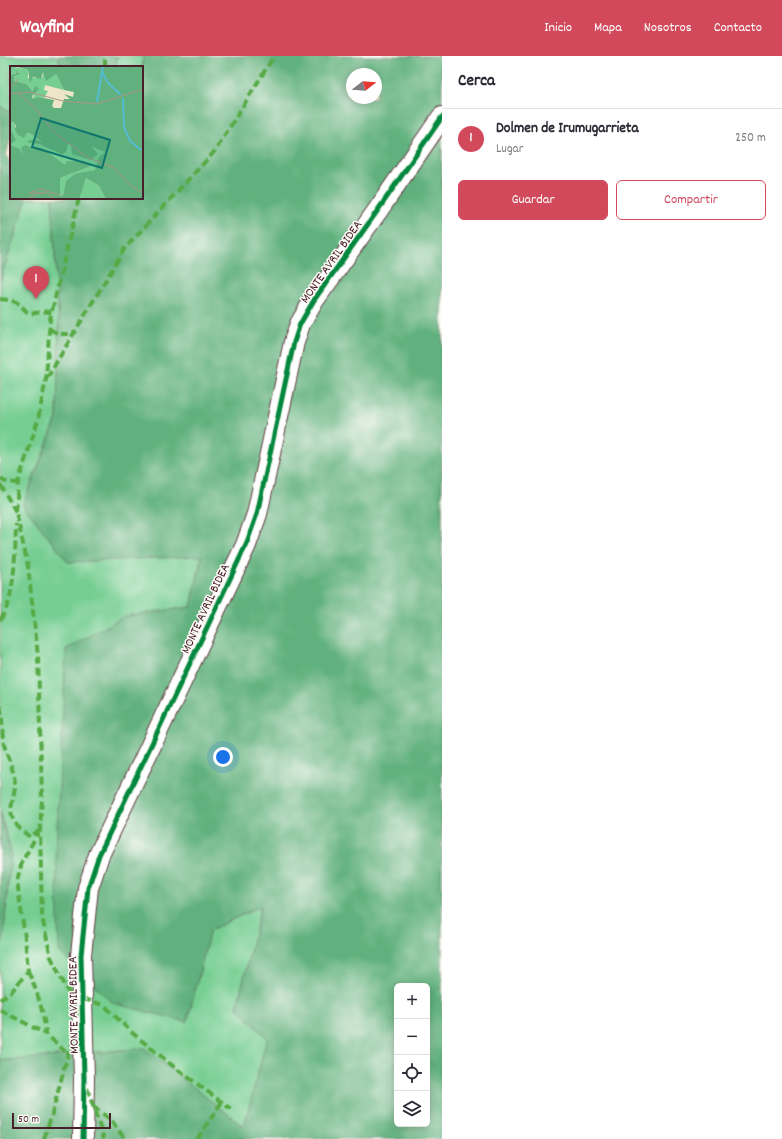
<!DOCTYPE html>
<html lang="es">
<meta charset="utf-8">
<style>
:root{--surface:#fff;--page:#f7f7f7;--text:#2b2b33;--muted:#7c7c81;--line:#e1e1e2;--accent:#d1495b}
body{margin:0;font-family:Dekko,sans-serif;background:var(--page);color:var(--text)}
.controls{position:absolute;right:12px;bottom:12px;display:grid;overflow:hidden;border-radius:6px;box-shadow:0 2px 10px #0003}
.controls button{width:36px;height:36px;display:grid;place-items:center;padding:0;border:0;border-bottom:1px solid var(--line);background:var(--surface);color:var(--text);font:20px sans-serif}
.compass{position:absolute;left:346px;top:12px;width:36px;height:36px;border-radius:50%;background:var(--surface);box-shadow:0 2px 10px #0003;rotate:73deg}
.scale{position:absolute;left:12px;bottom:10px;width:99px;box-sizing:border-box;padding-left:4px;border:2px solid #4a1f2b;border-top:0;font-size:11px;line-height:14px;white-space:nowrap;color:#4a1f2b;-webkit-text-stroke:3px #fdfcf7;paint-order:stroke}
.you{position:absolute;left:223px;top:701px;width:14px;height:14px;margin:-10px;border:3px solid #fff;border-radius:50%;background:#1a73e8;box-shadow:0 0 0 6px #1a73e833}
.badge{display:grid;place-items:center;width:26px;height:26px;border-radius:50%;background:var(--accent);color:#fff;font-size:13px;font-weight:700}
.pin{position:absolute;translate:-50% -33px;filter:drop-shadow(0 1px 2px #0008)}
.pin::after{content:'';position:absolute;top:21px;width:14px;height:12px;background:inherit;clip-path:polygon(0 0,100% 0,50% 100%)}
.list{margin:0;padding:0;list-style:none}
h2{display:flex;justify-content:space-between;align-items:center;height:52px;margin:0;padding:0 16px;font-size:17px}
h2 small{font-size:13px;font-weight:400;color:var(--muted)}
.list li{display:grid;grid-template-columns:26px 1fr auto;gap:12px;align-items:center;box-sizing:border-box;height:60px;padding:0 16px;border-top:1px solid var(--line)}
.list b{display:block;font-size:15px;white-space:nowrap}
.list p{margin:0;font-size:13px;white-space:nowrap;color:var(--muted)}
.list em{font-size:13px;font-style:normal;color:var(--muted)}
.actions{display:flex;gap:8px;padding:12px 16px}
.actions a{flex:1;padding:9px 0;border:1px solid var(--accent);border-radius:6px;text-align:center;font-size:14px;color:var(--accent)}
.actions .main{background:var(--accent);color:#fff}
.icon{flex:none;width:22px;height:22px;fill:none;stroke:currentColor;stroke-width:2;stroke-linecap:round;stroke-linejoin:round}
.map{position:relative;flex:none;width:442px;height:1083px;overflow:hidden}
header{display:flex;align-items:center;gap:24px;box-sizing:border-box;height:56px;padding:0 20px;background:var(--accent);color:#fff}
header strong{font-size:19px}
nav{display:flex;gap:22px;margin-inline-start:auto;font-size:14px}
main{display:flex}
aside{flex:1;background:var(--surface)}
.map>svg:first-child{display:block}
</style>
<header>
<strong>Wayfind</strong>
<nav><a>Inicio</a><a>Mapa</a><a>Nosotros</a><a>Contacto</a></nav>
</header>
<main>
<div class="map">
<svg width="442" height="1083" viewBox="0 0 442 1083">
<rect width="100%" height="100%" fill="#fdfcf7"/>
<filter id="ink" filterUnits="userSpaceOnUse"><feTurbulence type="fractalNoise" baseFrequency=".025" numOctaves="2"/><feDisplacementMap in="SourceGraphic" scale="8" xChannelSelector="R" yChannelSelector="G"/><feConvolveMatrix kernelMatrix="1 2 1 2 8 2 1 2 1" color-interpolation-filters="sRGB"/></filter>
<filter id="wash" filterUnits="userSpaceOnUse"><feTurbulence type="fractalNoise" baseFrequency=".012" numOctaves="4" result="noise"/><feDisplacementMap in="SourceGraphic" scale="16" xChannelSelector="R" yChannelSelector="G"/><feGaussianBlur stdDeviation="0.9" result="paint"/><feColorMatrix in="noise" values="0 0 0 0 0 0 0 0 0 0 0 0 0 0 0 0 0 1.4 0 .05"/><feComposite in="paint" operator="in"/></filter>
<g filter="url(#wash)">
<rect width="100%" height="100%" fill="#ede5c7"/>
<g fill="#76ce93" stroke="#60765f">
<polygon points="0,0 57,0 62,11 11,11 11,57 0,50"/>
<polygon points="117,0 143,0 142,14 142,11 116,11"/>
<polygon points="27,142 52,142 59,270 57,362 23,449 68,506 202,499 191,551 125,560 187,966 210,874 261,850 237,951 268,982 244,1071 144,992 13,1004 0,1004 0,889 3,885 11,796 0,756 0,225"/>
</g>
<g fill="#60b17d" stroke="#556854" fill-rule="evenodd">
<polygon points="57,0 117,0 116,11 62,11"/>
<path d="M143,0H442V1083H0V1004H13L144,992L244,1071L267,982L237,951L261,850L210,874L187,966L113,947L59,896L56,792L66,593L125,560L191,551L202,500L68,506L23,449L57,362L59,270L52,142H142V14ZM352,18H376V42H352ZM397,930H427V1068H397Z"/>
<polygon points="0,50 11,57 11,80 6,99 11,108 11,142 27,142 0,225"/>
<polygon points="0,756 11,796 3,885 0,889"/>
</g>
</g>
<g filter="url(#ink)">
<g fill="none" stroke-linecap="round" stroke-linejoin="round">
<defs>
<polyline id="minor" points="83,1083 84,1023 81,899 88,832 99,799 246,489 257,458 294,286 300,268 314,244 378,154 442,61"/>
</defs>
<use href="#minor" stroke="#623d42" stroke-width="22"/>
<use href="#minor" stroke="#fff" stroke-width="20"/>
<g stroke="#57aa44" stroke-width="4" stroke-dasharray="8 4" stroke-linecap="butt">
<polyline points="105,11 105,0"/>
<polyline points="79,142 50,263 46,323 38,364 18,427 16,456 28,510 38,600 42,743 40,773 42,861 51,901 80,960"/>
<path d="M0,243C6,244 14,244 19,248C23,250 25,256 29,257C37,259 41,253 52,257"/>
<path d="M50,273C58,279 65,279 74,276"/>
<polyline points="47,322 125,192 215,95 274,0"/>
<polyline points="0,423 6,426 18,427"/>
<polyline points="0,428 16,456"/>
<path d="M0,564C16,542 15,495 16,468"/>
<path d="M0,650C3,662 2,673 3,684C6,700 15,714 15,729C15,740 8,753 13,763C16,771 24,776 30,781L38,775"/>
<path d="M28,915C38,938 43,953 46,978L68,998"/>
<polyline points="83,943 104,949 130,975 173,1010 231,1053"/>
<polyline points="0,944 12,935 28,915 25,882 17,825 22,806 39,775"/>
<polyline points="0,954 46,978"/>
<polyline points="87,1032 104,1083"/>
<polyline points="93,1050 111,1064 125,1083"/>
<polyline points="44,1083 52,1058 68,998 81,971"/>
<polyline points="197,1083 222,1046"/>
</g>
<defs>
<polyline id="cycleway" points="83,1083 84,1023 81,899 88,832 99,799 246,489 257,458 294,286 300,268 314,244 378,154 442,61"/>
</defs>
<use href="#cycleway" stroke="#fdfcf7" stroke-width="8"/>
<use href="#cycleway" stroke="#00873e" stroke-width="5"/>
</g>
</g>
<g text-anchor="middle" stroke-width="3" stroke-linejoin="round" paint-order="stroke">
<g font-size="13" fill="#4a1f2b" stroke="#fdfcf7">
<text transform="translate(330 205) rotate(-55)" y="5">MONTE AVRIL BIDEA</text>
<text transform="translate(204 552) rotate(-65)" y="5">MONTE AVRIL BIDEA</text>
<text transform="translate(72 949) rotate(-91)" y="5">MONTE AVRIL BIDEA</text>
</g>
</g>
<g transform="translate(10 10)">
<rect width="133" height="133" fill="#ede5c7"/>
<path d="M0,0L18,4V12H32L34,5L40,10L46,8L54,24L35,19L34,24L38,25L34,32L28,31L23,33L25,23L19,25L15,18L4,15V10L9,6L0,9ZM3,56L8,66L14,71L17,67L21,68L33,77L25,73L22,79L26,77L47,84L58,77L82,84V81L96,86L85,104L56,115L53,129L50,130V112L80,100L74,95H64L55,100L32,82H23L16,79L13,89L11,85L0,79L4,75L0,63V57ZM76,112L89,120L96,133L68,132Z" fill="#76ce93"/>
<path d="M4,0H133V133H96L89,120L76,112L69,133H0V63L6,74L0,79L10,83L13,89L11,81L16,79L23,82H32L55,99L57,95H74L81,100L50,112V130L53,129L56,115L65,108L85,104L89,91L95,86L82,81L88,88L81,94L62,88L61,79L58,78L56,86L52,88L29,78L19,77L17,75L25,73L32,76L21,68L17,67L14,72L8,69L5,64L6,60L3,56L0,57V9L7,7L5,4L10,8L4,10V15L16,18L22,25L26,20L29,23L22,30L23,33L28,31L44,34L42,40L44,42H51L54,33H60L54,28L63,31L64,26L54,24L46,8L36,15L33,6L31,13L23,11L20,17L18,4Z" fill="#60b17d"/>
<path fill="none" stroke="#54bcd2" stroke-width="2" d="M92,6L98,17L111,29M113,32L114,61L120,75L131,84M87,36L93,0"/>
<path fill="none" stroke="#ac9689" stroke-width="1" d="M0,22L9,13M8,27L24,41L45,67L77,91L104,102L121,120L133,127M0,28L19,26L53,35L87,38L133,23M32,127H19L30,123L50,129M18,133L29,127H37L45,133"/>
<path fill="#0f766e" fill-opacity="0.15" stroke="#0f766e" stroke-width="2" d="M31,52L100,74L92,102L22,81Z"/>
<rect width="133" height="133" fill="none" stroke="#4a1f2b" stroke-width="2"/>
</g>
</svg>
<div class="controls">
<button>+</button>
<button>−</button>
<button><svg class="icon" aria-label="locate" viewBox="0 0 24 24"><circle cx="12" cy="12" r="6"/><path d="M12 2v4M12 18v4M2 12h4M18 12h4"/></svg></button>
<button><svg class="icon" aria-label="layers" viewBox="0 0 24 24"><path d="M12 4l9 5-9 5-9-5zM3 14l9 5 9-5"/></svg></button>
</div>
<svg class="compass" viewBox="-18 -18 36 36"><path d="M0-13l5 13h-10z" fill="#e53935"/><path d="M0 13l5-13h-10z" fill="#7c7c81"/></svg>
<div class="scale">50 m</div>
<div class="you"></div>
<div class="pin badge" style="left:36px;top:243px">1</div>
</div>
<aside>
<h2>Cerca<small></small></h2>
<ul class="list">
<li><span class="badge">1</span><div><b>Dolmen de Irumugarrieta</b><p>Lugar</p></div><em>250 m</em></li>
</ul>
<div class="actions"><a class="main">Guardar</a><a>Compartir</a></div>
</aside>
</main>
